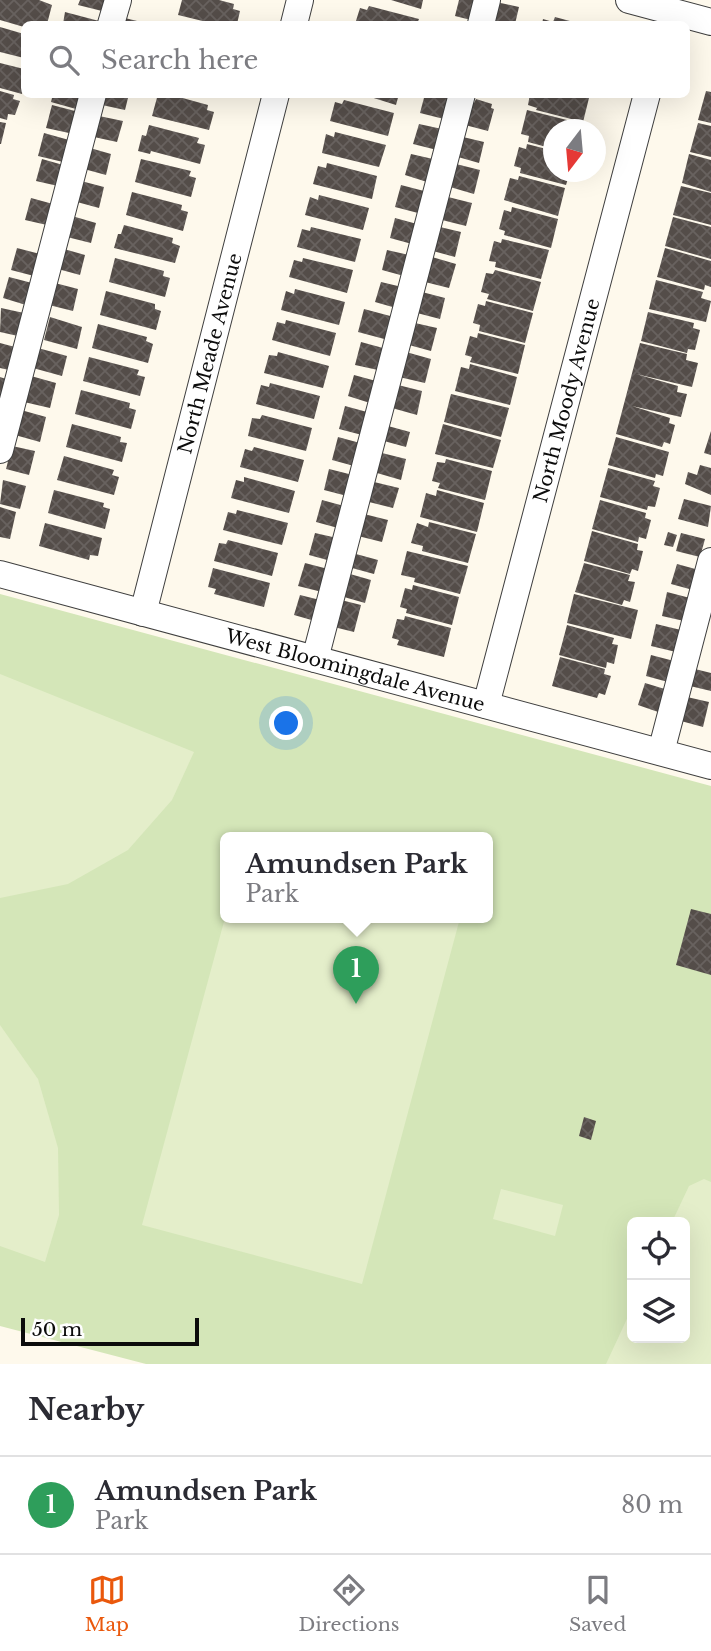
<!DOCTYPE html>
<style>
:root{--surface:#fff;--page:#f7f7f7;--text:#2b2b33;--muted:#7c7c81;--line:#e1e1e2;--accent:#ea580c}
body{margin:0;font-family:"Libre Baskerville",serif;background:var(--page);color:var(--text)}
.controls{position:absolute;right:21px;bottom:21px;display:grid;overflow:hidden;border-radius:10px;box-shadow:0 7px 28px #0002}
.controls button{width:63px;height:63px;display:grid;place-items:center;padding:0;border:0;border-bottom:2px solid var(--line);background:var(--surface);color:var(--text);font:35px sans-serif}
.compass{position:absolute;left:543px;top:119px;width:63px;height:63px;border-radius:50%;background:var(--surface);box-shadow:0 7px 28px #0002;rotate:196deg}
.scale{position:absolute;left:21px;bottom:18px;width:178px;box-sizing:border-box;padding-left:7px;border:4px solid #0c0c0c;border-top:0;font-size:19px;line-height:24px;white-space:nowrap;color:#0c0c0c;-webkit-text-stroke:5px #fff;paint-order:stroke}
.you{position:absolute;left:287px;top:724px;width:24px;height:24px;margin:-18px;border:5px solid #fff;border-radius:50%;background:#1a73e8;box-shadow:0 0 0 10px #1a73e833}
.badge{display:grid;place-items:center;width:46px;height:46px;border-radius:50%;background:var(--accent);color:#fff;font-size:23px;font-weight:700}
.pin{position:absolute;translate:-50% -58px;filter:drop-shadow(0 2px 4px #0008)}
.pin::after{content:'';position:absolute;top:37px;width:24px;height:21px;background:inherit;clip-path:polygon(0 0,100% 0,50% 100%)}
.popup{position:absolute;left:220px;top:832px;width:273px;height:91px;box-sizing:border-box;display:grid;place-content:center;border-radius:10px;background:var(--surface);filter:drop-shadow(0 2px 5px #0005);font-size:23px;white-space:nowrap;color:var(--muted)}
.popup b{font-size:26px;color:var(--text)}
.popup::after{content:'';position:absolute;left:50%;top:100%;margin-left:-14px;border:14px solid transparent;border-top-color:var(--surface)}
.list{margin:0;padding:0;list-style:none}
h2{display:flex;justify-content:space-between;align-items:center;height:91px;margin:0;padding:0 28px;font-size:30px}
h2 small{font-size:23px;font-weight:400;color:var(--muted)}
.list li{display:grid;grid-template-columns:46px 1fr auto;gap:21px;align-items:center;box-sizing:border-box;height:98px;padding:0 28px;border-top:2px solid var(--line)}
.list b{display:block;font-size:26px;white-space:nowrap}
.list p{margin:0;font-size:23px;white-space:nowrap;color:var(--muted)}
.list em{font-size:23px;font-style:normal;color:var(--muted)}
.icon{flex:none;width:38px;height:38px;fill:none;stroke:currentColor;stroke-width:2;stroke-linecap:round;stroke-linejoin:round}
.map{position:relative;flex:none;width:711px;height:1364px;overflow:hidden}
.search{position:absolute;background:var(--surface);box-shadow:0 7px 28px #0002;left:21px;right:21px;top:21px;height:77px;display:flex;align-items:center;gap:18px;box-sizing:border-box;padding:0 24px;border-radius:10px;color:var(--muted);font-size:26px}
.sheet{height:189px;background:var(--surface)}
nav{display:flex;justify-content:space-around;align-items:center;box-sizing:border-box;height:98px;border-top:2px solid var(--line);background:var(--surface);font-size:19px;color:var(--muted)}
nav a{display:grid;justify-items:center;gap:4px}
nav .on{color:var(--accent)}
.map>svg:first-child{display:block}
</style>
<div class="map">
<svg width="711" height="1364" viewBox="0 0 711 1364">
<defs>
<pattern id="building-cross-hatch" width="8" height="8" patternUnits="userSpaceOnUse" patternTransform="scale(1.75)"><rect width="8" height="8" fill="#544d49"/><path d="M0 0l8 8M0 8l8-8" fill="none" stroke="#68625f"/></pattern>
</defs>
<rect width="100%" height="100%" fill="#fef9ec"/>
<path fill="#d4e6b8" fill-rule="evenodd" d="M0,594L711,786V1364H146L0,1326ZM225,838H487V918H225ZM632,1222H685V1338H632Z"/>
<g fill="#e4eeca">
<polygon points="0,674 194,752 172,800 128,850 68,884 0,898"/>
<polygon points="225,918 460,918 362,1284 142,1225"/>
<polygon points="0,1025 38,1079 58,1148 59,1215 45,1262 0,1246"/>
<polygon points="704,1179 711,1182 711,1364 606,1364 632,1308 632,1338 685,1338 685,1222 672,1222 689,1186"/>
<polygon points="501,1189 563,1205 555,1236 493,1219"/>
</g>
<g fill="url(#building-cross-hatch)">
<polygon points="0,0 39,0 52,5 47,24 24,24 24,27 0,20"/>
<polygon points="80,0 105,0 102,11 78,5"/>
<polygon points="182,0 219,0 234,4 233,9 240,11 237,24 215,24 178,15"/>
<polygon points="391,0 423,0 421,9"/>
<polygon points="459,0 476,0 471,20 455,16"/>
<polygon points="496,2 519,7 515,24 491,24"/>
<polygon points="369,6 419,19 417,24 355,24 360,8 367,10"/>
<polygon points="65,12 99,21 99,24 63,24"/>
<polygon points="121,17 149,24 119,24"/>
<polygon points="555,17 581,24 542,24 543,19 553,22"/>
<polygon points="0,27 24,34 24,58 0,52"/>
<polygon points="0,63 24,69 22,94 0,88"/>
<polygon points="0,91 14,95 13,99 20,101 15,115 8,114 7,120 0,118"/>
<polygon points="706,91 711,92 711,123 698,120"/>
<polygon points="53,94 80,94 76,109 51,102"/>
<polygon points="104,94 129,94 125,110 102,105"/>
<polygon points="158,94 168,94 208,105 207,110 214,112 209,130 152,116"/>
<polygon points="361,94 399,94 396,105"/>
<polygon points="425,94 450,97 444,119 420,113"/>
<polygon points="530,94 590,94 583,122 536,110 537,108 528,105"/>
<polygon points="476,99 492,104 491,108 494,109 488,131 465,125 471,103 474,103"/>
<polygon points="344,100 394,113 388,136 330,121 335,102 342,104"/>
<polygon points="52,105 75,111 69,133 46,128"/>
<polygon points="527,110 583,124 581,130 554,130 554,149 528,142 529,136 521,134"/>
<polygon points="99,116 123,121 117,142 94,137"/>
<polygon points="0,122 6,123 1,144 0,144"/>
<polygon points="698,123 711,126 711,157 690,152"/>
<polygon points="419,124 442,129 437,150 413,144"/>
<polygon points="149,125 199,138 197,143 205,145 200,164 151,151 150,154 138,151 142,135 146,136"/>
<polygon points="335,132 386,145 379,167 322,153 326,134 334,137"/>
<polygon points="44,133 69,140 63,162 38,156"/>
<polygon points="463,137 484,142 479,163 458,157"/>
<polygon points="527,144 554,151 554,172 570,172 566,185 520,173 521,168 514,166 519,147 526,149"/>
<polygon points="90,148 111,154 106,175 84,169"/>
<polygon points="411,154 433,159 427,182 405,175"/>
<polygon points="689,154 711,160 711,192 682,183"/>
<polygon points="42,159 63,165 58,186 36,181"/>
<polygon points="141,159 191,171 189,176 196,178 191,197 135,182"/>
<polygon points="327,163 377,176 372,199 313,184 318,166 326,168"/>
<polygon points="456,164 480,170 474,194 450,187"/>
<polygon points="519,176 565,188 558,216 504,200 510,178 518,180"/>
<polygon points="81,181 104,187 99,208 77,202"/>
<polygon points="401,185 424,191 418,213 395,207"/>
<polygon points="681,186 711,193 711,225 673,215"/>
<polygon points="132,192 182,205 181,210 188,212 183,231 126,215"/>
<polygon points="319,195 369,208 363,230 305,215 310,197 318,200"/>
<polygon points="448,197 472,203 466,226 442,220"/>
<polygon points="31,198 53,204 47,225 25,220"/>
<polygon points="512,207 558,219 551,248 504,235 505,231 499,229 504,210 511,212"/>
<polygon points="72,216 96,223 91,243 67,237"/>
<polygon points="673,217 711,227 711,259 665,246"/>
<polygon points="395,218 417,224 412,244 390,238"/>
<polygon points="124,225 173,238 172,243 180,246 175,263 114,248 118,234 121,234"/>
<polygon points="311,227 361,239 355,262 297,247 302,229 310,231"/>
<polygon points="440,227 461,232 455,257 433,251"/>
<polygon points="502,239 549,250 541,279 495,267 496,262 489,261 494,241 501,243"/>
<polygon points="17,248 40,254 34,276 11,270"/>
<polygon points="665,248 711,261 711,287 705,285 704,290 657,277"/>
<polygon points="64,249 85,255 80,275 58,269"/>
<polygon points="387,250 409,255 404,276 382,270"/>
<polygon points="432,257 456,264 449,288 425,282"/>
<polygon points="115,258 164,271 163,276 170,278 165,297 109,282"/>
<polygon points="303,258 353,270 347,293 289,277 294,260 302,262"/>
<polygon points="495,270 541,282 533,311 487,299 489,294 481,292 486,273 493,274"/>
<polygon points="9,277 32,283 26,305 3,298"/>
<polygon points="656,280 703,292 701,298 711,301 706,322 649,309"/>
<polygon points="381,282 402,287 396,308 375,302"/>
<polygon points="55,283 78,289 73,311 49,305"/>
<polygon points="295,289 345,302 339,325 281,310 286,291 294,294"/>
<polygon points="106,291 155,304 155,309 161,311 156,330 100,315"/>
<polygon points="422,292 445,298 440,319 417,313"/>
<polygon points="486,301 533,313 525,343 479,331 480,325 473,323 478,304 485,306"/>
<polygon points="1,308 24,313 18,336 0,332"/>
<polygon points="364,309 394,317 388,340 358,332"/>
<polygon points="648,312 694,323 693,328 700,330 695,350 688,349 687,353 641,341"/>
<polygon points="50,317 82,327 77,349 44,340"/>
<polygon points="286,320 336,333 330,356 272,340 277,322 285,324"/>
<polygon points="415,323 437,328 431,351 409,345"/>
<polygon points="98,324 147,337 146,341 153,344 148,363 92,348"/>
<polygon points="478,333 525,345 518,374 470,362 472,357 465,355 470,336 477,338"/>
<polygon points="361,342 383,348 378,370 355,365"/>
<polygon points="0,343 15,347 9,370 0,368"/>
<polygon points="640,343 687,354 686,360 698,363 692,387 636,374 678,386 677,392 687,394 681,417 632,406 670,418 669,423 675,425 670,444 664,442 662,447 616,434"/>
<polygon points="38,348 67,356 62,376 33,368"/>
<polygon points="278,352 329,366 323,388 264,373 269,355 277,356"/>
<polygon points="406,352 431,359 425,383 399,377"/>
<polygon points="89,357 139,370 137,375 145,377 140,396 83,381"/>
<polygon points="470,364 517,377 510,405 455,391 461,367 469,369"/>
<polygon points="354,375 376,381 370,403 348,396"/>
<polygon points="31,376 56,383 50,408 24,402"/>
<polygon points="0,377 6,379 0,399"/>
<polygon points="270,383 320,396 314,419 256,404 261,385 269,387"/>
<polygon points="398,385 422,391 417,415 392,408"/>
<polygon points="81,390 130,403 129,408 136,410 131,429 75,414"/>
<polygon points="451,394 509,408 501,437 444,422"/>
<polygon points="345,406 367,412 362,435 339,429"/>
<polygon points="21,410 46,417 40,442 15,435"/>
<polygon points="262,415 312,428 306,451 248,436 252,418 260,419"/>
<polygon points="72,424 121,437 120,442 127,443 122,462 66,447"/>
<polygon points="443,424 501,440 493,468 435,454"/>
<polygon points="388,426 410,432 406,447 384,441"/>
<polygon points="711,431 711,455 704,453"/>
<polygon points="338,437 360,443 354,466 332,460"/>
<polygon points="616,437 669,452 663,476 656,474 655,478 608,465"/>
<polygon points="12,446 35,451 29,475 6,469"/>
<polygon points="254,447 304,460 298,482 240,467 245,449 252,451"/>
<polygon points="382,453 406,459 401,480 377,473"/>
<polygon points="64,456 114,470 112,475 119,477 114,495 57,480"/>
<polygon points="446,459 492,471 485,500 438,488 440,483 432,481 437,462 445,463"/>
<polygon points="700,465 711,468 711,495 685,484 688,472 697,475"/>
<polygon points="608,468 655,481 653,486 660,488 655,507 648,506 647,510 600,497"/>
<polygon points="329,469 353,475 347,496 324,490"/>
<polygon points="244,477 295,491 289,513 231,498 236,480 244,482"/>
<polygon points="3,480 26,486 20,509 0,504"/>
<polygon points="374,482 399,488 393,508 369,502"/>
<polygon points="54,490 104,503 103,507 110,509 105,529 48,513"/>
<polygon points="437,490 484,503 477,532 420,517 426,493 436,496"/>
<polygon points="684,499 711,506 708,527 678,519"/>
<polygon points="322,500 344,506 338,528 316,522"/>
<polygon points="600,500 646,513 645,518 651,520 646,539 639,537 638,542 592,529"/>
<polygon points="0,507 16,512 10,539 0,537"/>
<polygon points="237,510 288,523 282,545 223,530 228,512 236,514"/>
<polygon points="364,514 388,520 382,542 358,536"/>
<polygon points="429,522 476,534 468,563 422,551 423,546 411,543 417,523 428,527"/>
<polygon points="45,523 102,538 98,556 90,555 89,560 39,546"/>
<polygon points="592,531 638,544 637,550 643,551 638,571 632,569 630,574 584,561"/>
<polygon points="668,532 677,535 673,547 664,545"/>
<polygon points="315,533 337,538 331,561 309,555"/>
<polygon points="681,533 705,539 700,557 676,551"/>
<polygon points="228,540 278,553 272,576 214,561 219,543 226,544"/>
<polygon points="407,551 468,566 460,594 414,582 415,578 401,575"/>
<polygon points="356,554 378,560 374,574 352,568"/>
<polygon points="305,563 328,569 322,592 298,586"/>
<polygon points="584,563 630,575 628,581 635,582 630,602 624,600 622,605 575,592"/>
<polygon points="677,564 699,570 693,590 671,584"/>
<polygon points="213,568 270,583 264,607 214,594 216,589 208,587"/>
<polygon points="350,574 371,580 365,603 344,597"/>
<polygon points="413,585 459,597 452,625 406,613 407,609 400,607 405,588 412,590"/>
<polygon points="667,592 690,598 684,621 662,616"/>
<polygon points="574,594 638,610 631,639 567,623"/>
<polygon points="300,595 320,600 315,621 294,615"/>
<polygon points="341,600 361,605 354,632 334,627"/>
<polygon points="405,616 451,628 444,657 397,645 399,640 392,638 397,619 404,620"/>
<polygon points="656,624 681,630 676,652 651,646"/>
<polygon points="567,625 614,638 612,644 618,645 614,664 607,662 606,668 559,655"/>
<polygon points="651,655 674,661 668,682 646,676"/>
<polygon points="560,657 605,669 604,674 611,676 605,695 599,693 597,698 552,686"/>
<polygon points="695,669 711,673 711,691 690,686"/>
<polygon points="645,683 668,690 661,713 638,705"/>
<polygon points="687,697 709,702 703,727 681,721"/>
<polygon points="691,909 711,914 711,975 676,965"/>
<polygon points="584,1117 596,1121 591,1140 579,1136"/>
</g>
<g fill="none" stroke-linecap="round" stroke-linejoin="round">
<defs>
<g id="minor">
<polyline points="629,0 711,22"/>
<polyline points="111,24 118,0"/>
<polyline points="294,24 300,0"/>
<polyline points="481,24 487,0"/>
<polyline points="0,450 93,94"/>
<path id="s1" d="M0,574L711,766"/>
<path id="s2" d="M143,613L276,94"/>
<polyline points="315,659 462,94"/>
<path id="s3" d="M486,705L647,94"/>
<polyline points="661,752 711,561"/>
</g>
</defs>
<use href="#minor" stroke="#3f3f3f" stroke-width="28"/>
<use href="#minor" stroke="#fff" stroke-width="26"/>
</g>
<g text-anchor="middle" stroke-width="7" stroke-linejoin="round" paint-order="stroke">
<g font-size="19" fill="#0c0c0c" stroke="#fff">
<text dy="7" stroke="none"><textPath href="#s2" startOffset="268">North Meade Avenue</textPath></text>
<text dy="7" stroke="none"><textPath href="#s3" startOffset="315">North Moody Avenue</textPath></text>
<text dy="7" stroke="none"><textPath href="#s1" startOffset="368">West Bloomingdale Avenue</textPath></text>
</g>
</g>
</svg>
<div class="controls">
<button><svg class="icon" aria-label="locate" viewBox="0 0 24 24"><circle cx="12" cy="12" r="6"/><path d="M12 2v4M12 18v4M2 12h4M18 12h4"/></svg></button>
<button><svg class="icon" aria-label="layers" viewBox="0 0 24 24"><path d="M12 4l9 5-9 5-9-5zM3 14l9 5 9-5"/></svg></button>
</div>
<svg class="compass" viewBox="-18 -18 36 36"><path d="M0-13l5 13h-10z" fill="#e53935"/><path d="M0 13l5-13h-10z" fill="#7c7c81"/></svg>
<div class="scale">50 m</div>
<div class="you"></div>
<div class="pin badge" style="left:356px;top:1004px;background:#2e9e5b">1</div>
<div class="popup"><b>Amundsen Park</b>Park</div>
<div class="search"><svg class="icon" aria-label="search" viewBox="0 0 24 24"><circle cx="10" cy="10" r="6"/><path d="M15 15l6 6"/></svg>Search here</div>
</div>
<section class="sheet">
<h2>Nearby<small></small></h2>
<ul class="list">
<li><span class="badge" style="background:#2e9e5b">1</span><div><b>Amundsen Park</b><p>Park</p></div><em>80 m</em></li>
</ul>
</section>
<nav>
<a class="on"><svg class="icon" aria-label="map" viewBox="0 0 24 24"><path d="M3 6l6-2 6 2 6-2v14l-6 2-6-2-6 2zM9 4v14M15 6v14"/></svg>Map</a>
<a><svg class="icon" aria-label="directions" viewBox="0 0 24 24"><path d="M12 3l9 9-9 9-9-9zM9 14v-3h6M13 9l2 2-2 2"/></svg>Directions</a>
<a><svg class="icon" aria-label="saved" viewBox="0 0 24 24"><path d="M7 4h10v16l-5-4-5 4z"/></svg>Saved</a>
</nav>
